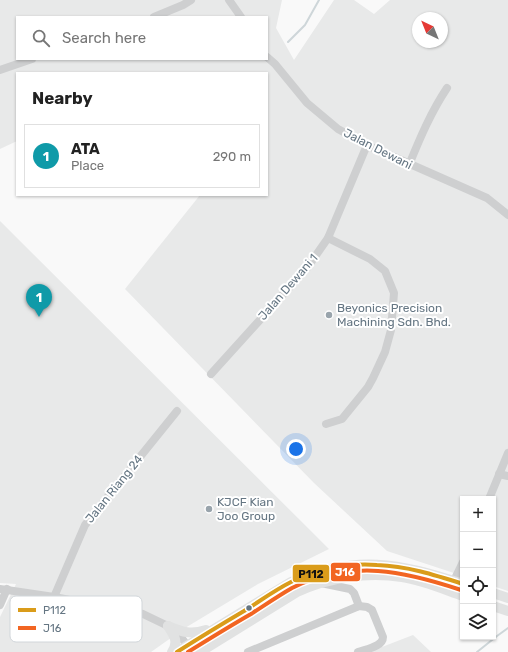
<!DOCTYPE html>
<meta charset="utf-8">
<style>
:root{--surface:#fff;--page:#f2f2f2;--text:#222;--muted:#767676;--line:#e0e0e0;--accent:#2563eb}
body{margin:0;font-family:Rubik,sans-serif;background:var(--page);color:var(--text)}
.controls{position:absolute;right:12px;bottom:12px;display:grid;overflow:hidden;border-radius:0px;box-shadow:0 1px 3px #0004}
.controls button{width:36px;height:36px;display:grid;place-items:center;padding:0;border:0;border-bottom:1px solid var(--line);background:var(--surface);color:var(--text);font:20px sans-serif}
.compass{position:absolute;left:412px;top:12px;width:36px;height:36px;border-radius:50%;background:var(--surface);box-shadow:0 1px 3px #0004;rotate:317deg}
.you{position:absolute;left:296px;top:449px;width:14px;height:14px;margin:-10px;border:3px solid #fff;border-radius:50%;background:#1a73e8;box-shadow:0 0 0 6px #1a73e833}
.badge{display:grid;place-items:center;width:26px;height:26px;border-radius:50%;background:var(--accent);color:#fff;font-size:13px;font-weight:700}
.pin{position:absolute;translate:-50% -33px;filter:drop-shadow(0 1px 2px #0008)}
.pin::after{content:'';position:absolute;top:21px;width:14px;height:12px;background:inherit;clip-path:polygon(0 0,100% 0,50% 100%)}
.list{margin:0;padding:0;list-style:none}
h2{display:flex;justify-content:space-between;align-items:center;height:52px;margin:0;padding:0 16px;font-size:17px}
h2 small{font-size:13px;font-weight:400;color:var(--muted)}
.list li{display:grid;grid-template-columns:26px 1fr auto;gap:12px;align-items:center;box-sizing:border-box;height:64px;margin:0 8px 8px;padding:0 8px;border:1px solid var(--line);border-radius:0px}
.list b{display:block;font-size:15px;white-space:nowrap}
.list p{margin:0;font-size:13px;white-space:nowrap;color:var(--muted)}
.list em{font-size:13px;font-style:normal;color:var(--muted)}
.icon{flex:none;width:22px;height:22px;fill:none;stroke:currentColor;stroke-width:2;stroke-linecap:round;stroke-linejoin:round}
.map{position:relative;flex:none;width:508px;height:652px;overflow:hidden}
.search{position:absolute;background:var(--surface);box-shadow:0 1px 3px #0004;left:16px;top:16px;width:252px;height:44px;display:flex;align-items:center;gap:10px;box-sizing:border-box;padding:0 14px;border-radius:0px;color:var(--muted);font-size:15px}
.panel{position:absolute;background:var(--surface);box-shadow:0 1px 3px #0004;left:16px;top:72px;width:252px;height:124px;border-radius:0px}
.map>svg:first-child{display:block}
</style>
<div class="map">
<svg width="508" height="652" viewBox="0 0 508 652">
<rect width="100%" height="100%" fill="#f9f9f9"/>
<g fill="#e8e9e9" fill-rule="evenodd">
<path d="M0,0H282L276,28L294,60L334,0H354L374,14L390,0H508V591L493,586V499H463V576L387,551L314,483L125,289L200,195H267V73H161V72L158,73H17V141L0,149ZM17,17H267V59H17ZM418,18H442V42H418Z"/>
<polygon points="0,221 329,549 258,584 185,628 151,652 0,652 0,617 16,584 0,583"/>
<polygon points="413,635 431,652 369,652"/>
</g>
<g fill="none" stroke-linecap="round" stroke-linejoin="round">
<g stroke="#ced6d9" stroke-width="2">
<polyline points="288,42 305,25 319,0"/>
<polyline points="477,652 497,636 508,628"/>
</g>
<g stroke="#cecfd0" stroke-width="8">
<polyline points="229,0 241,17"/>
<polyline points="154,17 183,5 191,0"/>
<polyline points="267,57 275,64 307,103 338,129 367,145 487,198 508,215"/>
<polyline points="0,70 32,59"/>
<path d="M409,165C420,138 431,112 447,88"/>
<polyline points="211,374 307,268 328,238 367,145"/>
<polyline points="326,424 342,419 368,387 373,378 385,352 391,330 394,293 385,271 370,259 328,238"/>
<polyline points="499,474 508,476"/>
<polyline points="489,499 508,453"/>
<polyline points="321,583 350,589 354,593 359,606"/>
<polyline points="0,589 54,597 143,614 168,626 181,637 192,652"/>
<polyline points="449,591 463,562"/>
<polyline points="54,597 85,525 177,411"/>
<polyline points="0,605 7,589"/>
<path d="M248,652L359,606L367,607L372,610L383,637C383,647 366,649 358,652"/>
</g>
<g stroke="#e1e2e2" stroke-width="10">
<polyline points="493,593 508,598"/>
<polyline points="493,606 508,611"/>
<path d="M168,626C183,632 190,635 206,630"/>
<path d="M168,626C174,635 179,642 172,652"/>
<path d="M177,652L291,582C355,554 399,563 463,584"/>
<path d="M200,652L297,592C329,577 367,572 402,577C423,580 443,589 463,596"/>
</g>
<defs>
<path id="bus-1" d="M177,652C199,638 222,624 244,611C260,601 275,590 291,582C317,569 348,563 377,565C407,566 435,575 463,584"/>
<path id="bus-2" d="M188,652C209,639 230,626 251,614C265,605 278,596 292,588C317,575 350,569 378,571C407,573 434,581 461,590"/>
</defs>
<use href="#bus-1" stroke="#fff" stroke-width="7"/>
<use href="#bus-2" stroke="#fff" stroke-width="7"/>
<use href="#bus-1" stroke="#da9c1a" stroke-width="4"/>
<use href="#bus-2" stroke="#f26522" stroke-width="4"/>
</g>
<g fill="#99a4ac" stroke="#fff" stroke-width="1.5">
<circle cx="329" cy="315" r="4"/>
<circle cx="209" cy="509" r="4"/>
</g>
<circle fill="#657683" stroke="#fff" stroke-width="1.5" cx="249" cy="608" r="3.5"/>
<g text-anchor="middle" stroke-width="4" stroke-linejoin="round" paint-order="stroke">
<g font-size="12" fill="#657683" stroke="#fff">
<text transform="translate(378 149) rotate(27)" y="4">Jalan Dewani</text>
<text transform="translate(288 287) rotate(-49)" y="4">Jalan Dewani 1</text>
<text transform="translate(114 489) rotate(-51)" y="4">Jalan Riang 24</text>
</g>
<g font-size="12" fill="#657683" stroke="#fff" text-anchor="start">
<text x="337" y="312">Beyonics Precision<tspan x="337" dy="14">Machining Sdn. Bhd.</tspan></text>
<text x="217" y="506">KJCF Kian<tspan x="217" dy="14">Joo Group</tspan></text>
</g>
</g>
<rect x="10" y="596" width="132" height="46" rx="6" fill="#fff" stroke="#d1d6da" stroke-width="1"/>
<rect x="18" y="608" width="18" height="4" fill="#da9c1a"/>
<rect x="18" y="626" width="18" height="4" fill="#f26522"/>
<g font-size="11" fill="#657683">
<text x="43" y="614">P112</text>
<text x="43" y="632">J16</text>
</g>
<g stroke="#fff" stroke-width="1.5">
<rect x="330" y="562" width="31" height="20" rx="4" fill="#f26522"/>
<rect x="292" y="564" width="38" height="19" rx="4" fill="#da9c1a"/>
</g>
<g font-size="11" text-anchor="middle" font-weight="bold" fill="#fff">
<text x="345" y="576">J16</text>
</g>
<g font-size="11" text-anchor="middle" font-weight="bold" fill="#111">
<text x="311" y="578">P112</text>
</g>
</svg>
<div class="controls">
<button>+</button>
<button>−</button>
<button><svg class="icon" aria-label="locate" viewBox="0 0 24 24"><circle cx="12" cy="12" r="6"/><path d="M12 2v4M12 18v4M2 12h4M18 12h4"/></svg></button>
<button><svg class="icon" aria-label="layers" viewBox="0 0 24 24"><path d="M12 4l9 5-9 5-9-5zM3 14l9 5 9-5"/></svg></button>
</div>
<svg class="compass" viewBox="-18 -18 36 36"><path d="M0-13l5 13h-10z" fill="#e53935"/><path d="M0 13l5-13h-10z" fill="#767676"/></svg>
<div class="you"></div>
<div class="pin badge" style="left:39px;top:317px;background:#0f9aa8">1</div>
<div class="search"><svg class="icon" aria-label="search" viewBox="0 0 24 24"><circle cx="10" cy="10" r="6"/><path d="M15 15l6 6"/></svg>Search here</div>
<section class="panel">
<h2>Nearby<small></small></h2>
<ul class="list">
<li><span class="badge" style="background:#0f9aa8">1</span><div><b>ATA</b><p>Place</p></div><em>290 m</em></li>
</ul>
</section>
</div>
